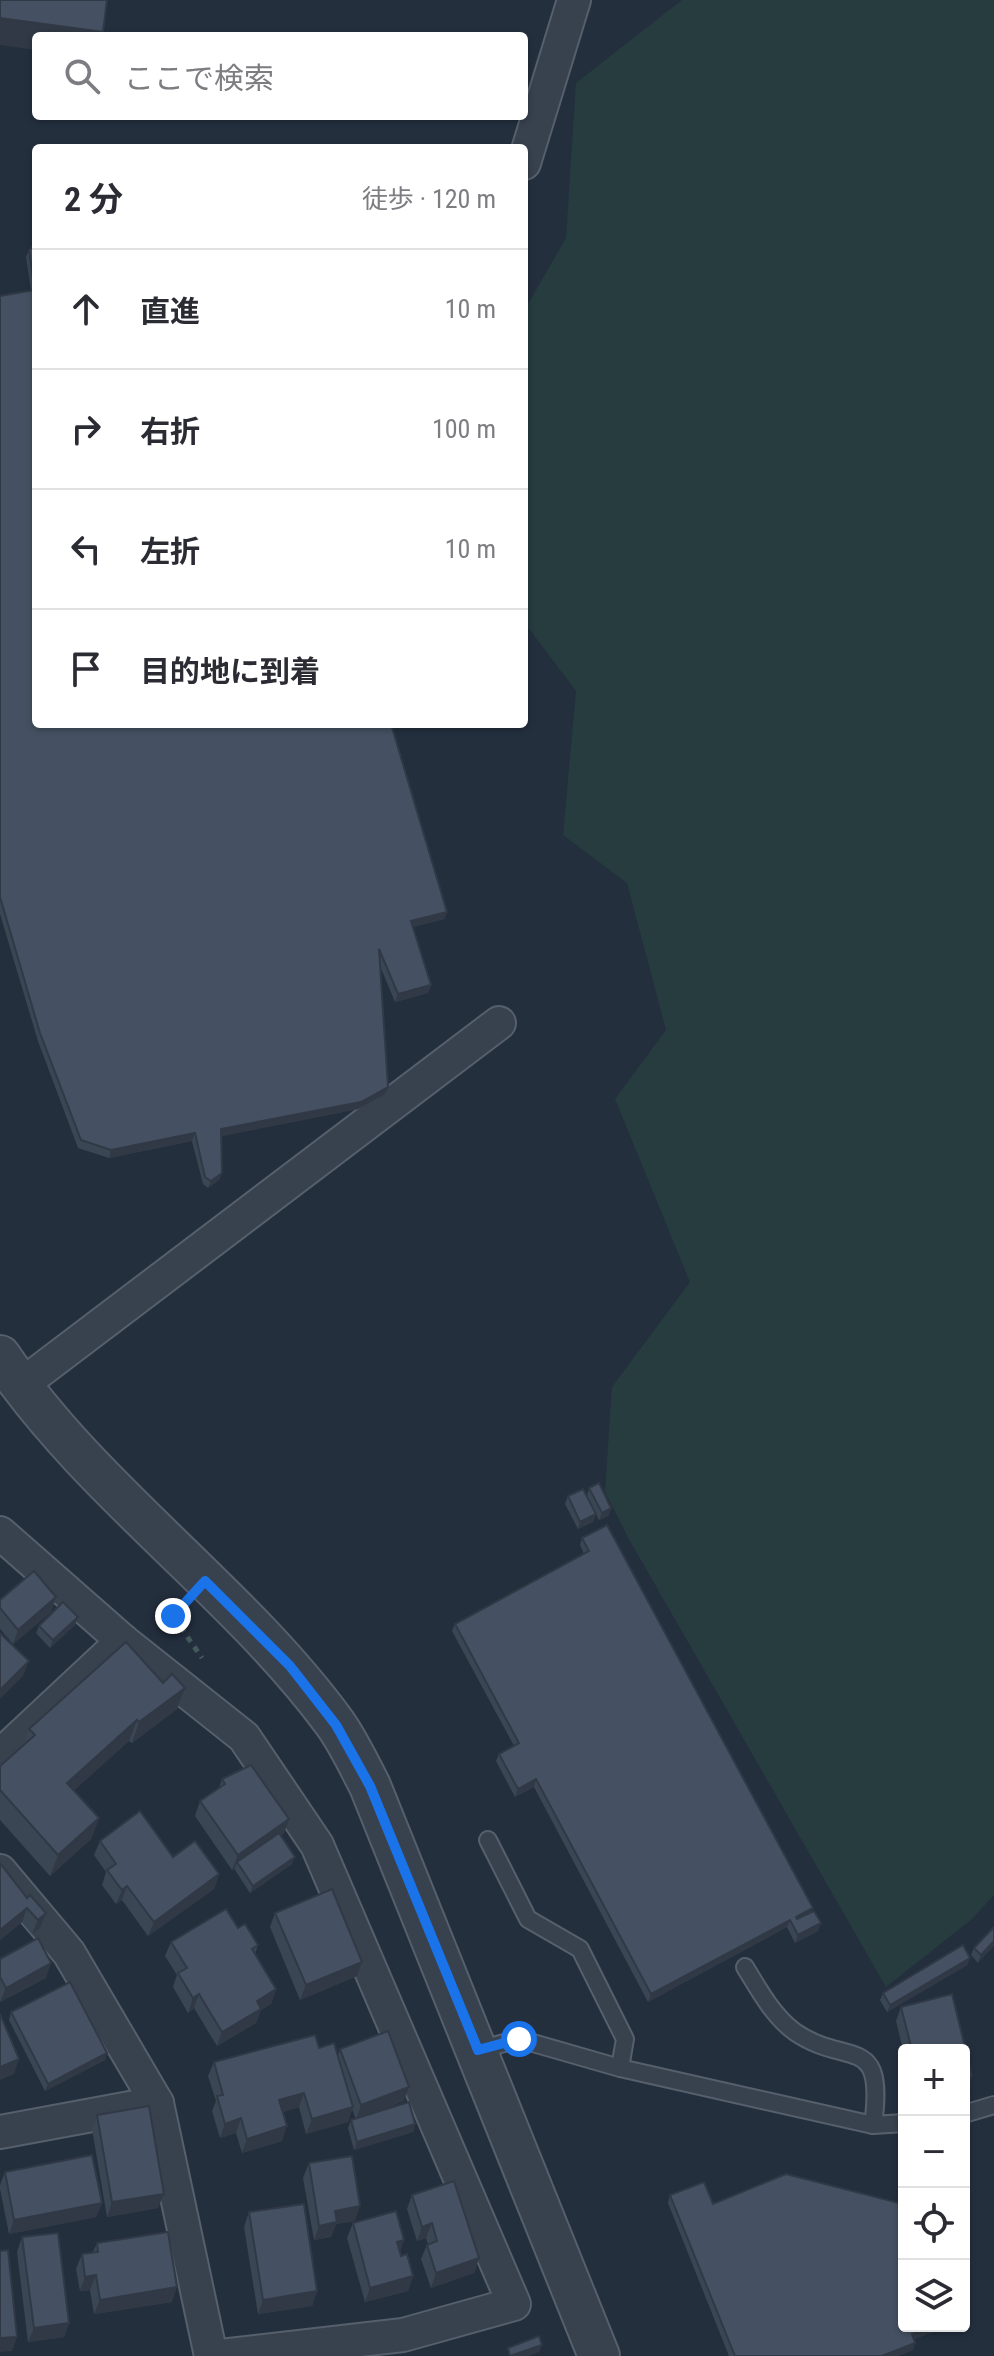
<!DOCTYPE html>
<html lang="ja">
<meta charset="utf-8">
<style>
:root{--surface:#fff;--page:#f7f7f7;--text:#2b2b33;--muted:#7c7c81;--line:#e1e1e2}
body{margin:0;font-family:"Roboto Condensed","Noto Sans JP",sans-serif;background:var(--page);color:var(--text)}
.controls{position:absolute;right:24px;bottom:24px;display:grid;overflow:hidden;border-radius:8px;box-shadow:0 2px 6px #0004}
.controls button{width:72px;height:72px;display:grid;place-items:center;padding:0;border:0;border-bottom:2px solid var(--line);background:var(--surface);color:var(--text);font:40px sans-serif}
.stop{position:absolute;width:24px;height:24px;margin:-18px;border:6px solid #1a73e8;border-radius:50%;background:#fff}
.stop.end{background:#1a73e8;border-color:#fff;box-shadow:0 2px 8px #0008}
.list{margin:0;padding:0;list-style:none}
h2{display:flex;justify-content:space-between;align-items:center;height:104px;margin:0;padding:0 32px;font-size:34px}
h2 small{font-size:26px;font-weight:400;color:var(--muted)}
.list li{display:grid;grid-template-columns:52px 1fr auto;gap:24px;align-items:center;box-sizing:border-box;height:120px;padding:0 32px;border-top:2px solid var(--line)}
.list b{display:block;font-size:30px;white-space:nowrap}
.list em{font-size:26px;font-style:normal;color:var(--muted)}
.icon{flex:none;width:44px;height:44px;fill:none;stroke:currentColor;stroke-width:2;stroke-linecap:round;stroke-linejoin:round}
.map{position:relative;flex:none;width:994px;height:2356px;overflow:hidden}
.search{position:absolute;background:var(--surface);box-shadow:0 2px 6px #0004;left:32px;top:32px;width:496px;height:88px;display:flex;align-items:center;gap:20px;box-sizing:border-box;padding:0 28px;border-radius:8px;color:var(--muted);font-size:30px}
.panel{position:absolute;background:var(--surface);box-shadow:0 2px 6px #0004;left:32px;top:144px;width:496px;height:584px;border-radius:8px}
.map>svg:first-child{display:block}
</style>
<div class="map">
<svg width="994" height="2356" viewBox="0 0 994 2356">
<rect width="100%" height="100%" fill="#242f3e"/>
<polygon fill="#263c3f" points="682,0 994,0 994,1895 972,1919 886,1987 630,1541 605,1492 612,1387 690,1282 615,1099 666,1030 627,883 563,835 576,691 524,622 524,311 566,238 576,83"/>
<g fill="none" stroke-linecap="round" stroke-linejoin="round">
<defs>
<g id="service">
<polyline points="488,1840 528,1919 580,1949 625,2039 620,2068"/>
<path d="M745,1967C759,1990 773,2016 795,2032C847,2068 886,2031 873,2125"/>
<polyline points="478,2050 519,2039 620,2068 873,2125 904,2123"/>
<polyline points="964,2114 994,2105"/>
</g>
<g id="minor">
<polyline points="524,163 574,0"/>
<polyline points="20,1386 499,1023"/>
<polyline points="0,1533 123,1641 244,1737 317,1845 514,2304 403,2335 221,2356"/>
<polyline points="0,1756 123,1641"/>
<polyline points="0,1871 69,1953 157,2103 211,2356"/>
<polyline points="0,2132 157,2103"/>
</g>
<path id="tertiary" d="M0,1356C93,1493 236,1589 334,1722C348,1741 359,1765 370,1786L599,2356"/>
</defs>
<use href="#service" stroke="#565f6c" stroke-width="20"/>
<use href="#minor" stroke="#565f6c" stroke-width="36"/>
<use href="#tertiary" stroke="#565f6c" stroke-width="44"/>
<polyline stroke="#44595c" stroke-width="5" stroke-dasharray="6 6" stroke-linecap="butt" points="180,1608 173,1616 202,1658"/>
<use href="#service" stroke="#38414e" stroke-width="16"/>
<use href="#minor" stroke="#38414e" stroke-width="32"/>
<use href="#tertiary" stroke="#38414e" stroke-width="40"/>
</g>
<g fill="#3b4654">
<polygon points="35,244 36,724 447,912 444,919 413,927 431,985 428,993 395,1002 380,966 388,1087 385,1094 358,1109 221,1136 222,1173 219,1180 208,1188 203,1184 192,1141 109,1158 78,1148 38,1041 0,914 0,296 31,291 26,257 29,250"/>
<polygon points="589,1488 611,1508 608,1516 599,1520 596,1514 593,1522 578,1529 565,1504 568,1496 587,1496"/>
<polygon points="582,1538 811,1912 818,1931 795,1943 787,1927 648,2002 534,1787 515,1797 496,1761 499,1754 514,1746 452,1631 455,1624 584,1554 580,1545"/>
<polygon points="56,1597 51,1612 13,1644 0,1629 0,1600"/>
<polygon points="78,1617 75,1625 50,1648 36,1633 39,1626"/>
<polygon points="163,1683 185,1688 177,1709 132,1743 129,1741 74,1790 99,1818 91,1839 50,1876 0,1820 0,1766 24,1744 29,1729"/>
<polygon points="222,1779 289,1819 284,1833 281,1836 292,1864 250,1893 235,1870 235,1868 232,1870 195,1816 200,1801 219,1788"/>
<polygon points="100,1841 173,1857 219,1874 214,1889 148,1936 122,1900 116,1904 102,1885 106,1872 94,1855"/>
<polygon points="0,1863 27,1898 46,1913 40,1928 32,1934 22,1922 0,1940"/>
<polygon points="275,1913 362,1962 357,1976 300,2000 270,1927"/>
<polygon points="994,1927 978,1963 971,1955 974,1948"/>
<polygon points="238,1928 258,1945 255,1954 276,1989 271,2004 261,2010 256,2023 217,2046 194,2008 188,2013 173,1987 177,1975 165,1956 171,1942"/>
<polygon points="970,1958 967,1965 887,2012 880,2000 883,1993"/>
<polygon points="0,1959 46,1978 0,2002"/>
<polygon points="952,1994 972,2076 967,2090 964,2091 964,2050 904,2050 904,2054 896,2021 901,2007"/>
<polygon points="11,2012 107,2053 105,2060 45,2091 9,2020"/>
<polygon points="319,2048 338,2056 340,2049 404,2101 371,2114 415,2124 413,2132 354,2150 348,2128 351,2120 356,2119 352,2109 348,2122 306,2134 299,2107 283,2112 282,2141 242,2153 236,2133 220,2138 212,2111 216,2101 208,2076 214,2062"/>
<polygon points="97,2115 158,2208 107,2217 92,2129"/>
<polygon points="309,2163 355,2221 336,2224 331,2237 314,2240 303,2178"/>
<polygon points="5,2172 102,2203 96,2217 9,2234 0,2189 0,2185"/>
<polygon points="412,2195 479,2258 474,2273 431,2288 421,2259 427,2245 428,2244 426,2238 417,2241 407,2209"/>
<polygon points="670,2195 713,2204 904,2326 944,2326 944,2328 914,2339 913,2350 898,2356 729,2356 668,2203"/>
<polygon points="249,2212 317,2291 312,2306 258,2314 244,2227"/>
<polygon points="353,2223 404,2240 400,2251 401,2256 413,2276 408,2291 365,2302 347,2238"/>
<polygon points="22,2237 69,2323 64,2337 28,2342 17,2252"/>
<polygon points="97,2243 172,2302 94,2314 90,2290 80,2291 76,2269 82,2254 93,2252"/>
</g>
<g fill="#303945">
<polygon points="0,18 103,32 101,36 36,36 36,50 0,45"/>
<polygon points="447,912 444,919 408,928 411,921"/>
<polygon points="431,985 428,993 395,1002 398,994"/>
<polygon points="388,1087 385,1094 358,1109 218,1137 221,1129"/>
<polygon points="195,1133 192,1141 109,1158 111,1150"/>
<polygon points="222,1173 219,1180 208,1188 211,1181"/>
<polygon points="611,1508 608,1516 599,1520 602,1513"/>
<polygon points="596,1514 593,1522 578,1529 580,1522"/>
<polygon points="56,1597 51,1612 13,1644 18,1630"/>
<polygon points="78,1617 75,1625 50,1648 53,1640"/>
<polygon points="29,1661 23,1676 0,1699 0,1690"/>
<polygon points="185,1688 177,1709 132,1743 139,1722"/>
<polygon points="137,1720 129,1741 60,1803 67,1783"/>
<polygon points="536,1779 534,1787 515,1797 518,1789"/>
<polygon points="99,1818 91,1839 50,1876 58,1855"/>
<polygon points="289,1819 284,1833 239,1865 237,1862 235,1868 232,1870 238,1855"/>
<polygon points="295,1857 292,1864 250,1893 253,1886"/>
<polygon points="219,1874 214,1889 148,1936 154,1922"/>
<polygon points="127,1886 122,1900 116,1904 122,1890"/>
<polygon points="27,1908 22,1922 0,1940 0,1930"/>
<polygon points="813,1908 810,1915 793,1924 796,1917"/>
<polygon points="46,1913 40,1928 32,1934 38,1920"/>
<polygon points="790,1920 787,1927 648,2002 651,1994"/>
<polygon points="821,1923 818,1931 795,1943 798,1935"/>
<polygon points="994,1941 994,1946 978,1963 981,1955"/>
<polygon points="970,1958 967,1965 887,2012 890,2005"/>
<polygon points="362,1962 357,1976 300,2000 306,1985"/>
<polygon points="51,1963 46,1978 0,2002 6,1988"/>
<polygon points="276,1989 271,2004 261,2010 256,2023 217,2046 222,2032 257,2001"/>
<polygon points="199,1994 194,2008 188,2013 193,1998"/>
<polygon points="107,2053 105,2060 45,2091 48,2084"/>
<polygon points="19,2059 14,2074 0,2080 0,2067"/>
<polygon points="972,2076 967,2090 964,2091 964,2078"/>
<polygon points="409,2087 404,2101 356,2120 361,2105"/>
<polygon points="304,2093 299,2107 274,2115 279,2100"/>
<polygon points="353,2107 348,2122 306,2134 312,2119"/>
<polygon points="241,2118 236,2133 220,2138 225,2124"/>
<polygon points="415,2124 413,2132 354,2150 357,2142"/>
<polygon points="287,2126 282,2141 242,2153 247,2139"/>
<polygon points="164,2194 158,2208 107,2217 112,2202"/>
<polygon points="102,2203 96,2217 9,2234 14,2220"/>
<polygon points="360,2206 355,2221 336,2224 331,2237 314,2240 319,2226 335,2211"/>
<polygon points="432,2223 426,2238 417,2241 422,2227"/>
<polygon points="404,2240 399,2254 397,2242"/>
<polygon points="479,2258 474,2273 431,2288 436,2273"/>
<polygon points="96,2275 90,2290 80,2291 85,2277"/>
<polygon points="413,2276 408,2291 365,2302 370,2288"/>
<polygon points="177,2287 172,2302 94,2314 100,2300"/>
<polygon points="317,2291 312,2306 258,2314 263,2300"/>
<polygon points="69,2323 64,2337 28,2342 34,2328"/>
<polygon points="932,2326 944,2326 944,2328 909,2341 912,2334"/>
<polygon points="17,2337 12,2351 0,2352 0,2338"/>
<polygon points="915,2343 913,2350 898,2356 882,2356"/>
<polygon points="542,2345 539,2352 529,2356 511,2356"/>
</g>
<g fill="#455162" stroke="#303945" stroke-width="2">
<polygon points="0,0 107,0 103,32 0,18"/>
<polygon points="35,244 36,244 36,724 391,724 447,912 411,921 431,985 398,994 379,949 388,1087 361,1102 221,1129 222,1173 211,1181 205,1177 195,1133 111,1150 81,1140 40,1033 0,897 0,296 35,290 29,250"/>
<polygon points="599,1483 611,1508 602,1513 589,1488"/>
<polygon points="583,1489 596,1514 580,1522 568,1496"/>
<polygon points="607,1525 813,1908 796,1917 797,1919 814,1911 821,1923 798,1935 790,1920 651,1994 536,1779 518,1789 499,1754 519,1743 455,1624 589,1551 582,1538"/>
<polygon points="34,1571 56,1597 18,1630 0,1608 0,1600"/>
<polygon points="63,1602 78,1617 53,1640 39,1626"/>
<polygon points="0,1633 29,1661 0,1690"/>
<polygon points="126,1642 163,1683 172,1674 185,1688 139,1722 137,1720 67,1783 99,1818 58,1855 0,1790 0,1766 35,1735 29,1729"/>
<polygon points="251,1765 289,1819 238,1855 200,1801 225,1784 222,1779"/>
<polygon points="140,1811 173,1857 195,1841 219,1874 154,1922 127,1886 122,1890 107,1870 116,1864 100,1841"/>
<polygon points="279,1833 295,1857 253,1886 237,1862"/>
<polygon points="0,1863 27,1898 30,1895 46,1913 38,1920 27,1908 0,1930"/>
<polygon points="332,1889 362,1962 306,1985 275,1913"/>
<polygon points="226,1909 238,1928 245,1924 258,1945 252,1949 276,1989 257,2001 261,2009 222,2032 199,1994 193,1998 178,1973 187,1968 171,1942"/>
<polygon points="994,1927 994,1941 981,1955 974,1948"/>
<polygon points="38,1938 51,1963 6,1988 0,1977 0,1959"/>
<polygon points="963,1945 970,1958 890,2005 883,1993"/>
<polygon points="70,1982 107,2053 48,2084 11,2012"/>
<polygon points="952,1994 972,2076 964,2078 964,2050 912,2050 901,2007"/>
<polygon points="0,2014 19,2059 0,2067"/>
<polygon points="388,2031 409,2087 361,2105 340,2049"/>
<polygon points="315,2035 319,2048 334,2043 353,2107 312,2119 304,2093 279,2100 287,2126 247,2139 241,2118 225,2124 217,2096 223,2095 214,2062"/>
<polygon points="409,2102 415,2124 357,2142 351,2120"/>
<polygon points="149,2106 164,2194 112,2202 97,2115"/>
<polygon points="92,2155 102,2203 14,2220 5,2172"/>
<polygon points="352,2156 360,2206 335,2211 337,2222 319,2226 309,2163"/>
<polygon points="786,2174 899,2203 904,2216 904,2326 932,2326 912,2334 915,2343 882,2356 735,2356 670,2195 704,2182 713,2204"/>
<polygon points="454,2181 479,2258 436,2273 427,2245 437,2241 432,2223 422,2227 412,2195"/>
<polygon points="304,2204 317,2291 263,2300 249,2212"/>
<polygon points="396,2211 404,2240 397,2242 401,2256 407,2254 413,2276 370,2288 353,2223"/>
<polygon points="168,2232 177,2287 100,2300 96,2275 85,2277 82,2254 98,2252 97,2243"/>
<polygon points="58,2233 69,2323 34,2328 22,2237"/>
<polygon points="8,2250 17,2337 0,2338 0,2251"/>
<polygon points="539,2336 542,2345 510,2356 508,2348"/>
</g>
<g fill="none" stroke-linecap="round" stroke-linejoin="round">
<polyline stroke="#1a73e8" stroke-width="10" points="173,1616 205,1581 290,1666 336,1725 370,1786 478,2050 519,2039"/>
</g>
</svg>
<div class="controls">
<button>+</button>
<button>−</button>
<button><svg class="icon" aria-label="locate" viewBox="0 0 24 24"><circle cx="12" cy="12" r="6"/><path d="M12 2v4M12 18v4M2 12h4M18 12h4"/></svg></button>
<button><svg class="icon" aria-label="layers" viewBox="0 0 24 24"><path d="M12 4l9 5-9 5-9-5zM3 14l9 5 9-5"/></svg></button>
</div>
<div class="stop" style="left:519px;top:2039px"></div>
<div class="stop end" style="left:173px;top:1616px"></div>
<div class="search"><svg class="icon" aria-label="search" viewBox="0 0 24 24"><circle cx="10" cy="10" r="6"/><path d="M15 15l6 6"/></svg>ここで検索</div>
<section class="panel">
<h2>2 分<small>徒歩 · 120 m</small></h2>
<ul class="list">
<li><svg class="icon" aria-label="ahead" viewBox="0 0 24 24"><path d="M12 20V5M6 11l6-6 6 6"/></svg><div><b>直進</b></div><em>10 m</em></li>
<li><svg class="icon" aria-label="right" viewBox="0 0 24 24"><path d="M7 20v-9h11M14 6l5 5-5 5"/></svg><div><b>右折</b></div><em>100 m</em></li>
<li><svg class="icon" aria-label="left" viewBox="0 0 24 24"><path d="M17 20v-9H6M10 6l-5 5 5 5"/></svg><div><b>左折</b></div><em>10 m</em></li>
<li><svg class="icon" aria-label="arrive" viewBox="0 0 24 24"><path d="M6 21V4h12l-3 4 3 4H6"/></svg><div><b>目的地に到着</b></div></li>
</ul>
</section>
</div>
